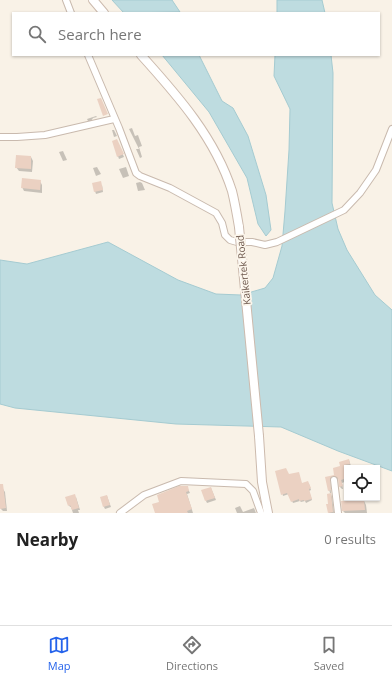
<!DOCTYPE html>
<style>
:root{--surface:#fff;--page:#f2f2f2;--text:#222;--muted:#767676;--line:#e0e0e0;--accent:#2563eb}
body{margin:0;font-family:"Open Sans",sans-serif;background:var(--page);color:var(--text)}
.controls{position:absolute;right:12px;bottom:12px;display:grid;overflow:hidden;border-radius:0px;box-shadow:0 1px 3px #0004}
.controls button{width:36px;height:36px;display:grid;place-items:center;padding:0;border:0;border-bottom:1px solid var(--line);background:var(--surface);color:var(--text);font:20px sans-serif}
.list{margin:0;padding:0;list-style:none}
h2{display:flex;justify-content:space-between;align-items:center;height:52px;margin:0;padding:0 16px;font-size:17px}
h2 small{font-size:13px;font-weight:400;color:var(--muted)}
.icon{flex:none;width:22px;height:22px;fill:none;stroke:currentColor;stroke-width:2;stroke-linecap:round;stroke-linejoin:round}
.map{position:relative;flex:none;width:392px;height:513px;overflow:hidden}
.search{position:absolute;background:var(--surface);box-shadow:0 1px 3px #0004;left:12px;right:12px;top:12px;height:44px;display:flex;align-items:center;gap:10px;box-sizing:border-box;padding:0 14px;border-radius:0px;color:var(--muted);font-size:15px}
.sheet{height:112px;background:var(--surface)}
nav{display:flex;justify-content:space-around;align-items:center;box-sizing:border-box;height:56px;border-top:1px solid var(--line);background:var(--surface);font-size:11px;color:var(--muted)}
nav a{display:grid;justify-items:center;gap:2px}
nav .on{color:var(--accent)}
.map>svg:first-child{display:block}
</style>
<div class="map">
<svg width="392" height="513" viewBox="0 0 392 513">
<rect width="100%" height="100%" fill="#f9f2e7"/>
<g fill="#bedce0" stroke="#a5cbd1">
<polygon points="112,0 172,0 180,12 124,13"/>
<polygon points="277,0 322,0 325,13 277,13"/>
<polygon points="162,55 199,55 222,101 233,108 248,136 266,195 271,230 266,236 258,224 247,178 209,112"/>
<polygon points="275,55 331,55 333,73 332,203 338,229 347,250 375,295 392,310 392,471 338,451 281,427 176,424 15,408 0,404 0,260 27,264 108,242 178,280 216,294 241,295 265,288 273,278 282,246 285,211 289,150 290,109 274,76"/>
</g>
<g fill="#0003">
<polygon points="96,116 97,117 93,118 91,121 98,119 98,121 89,123 87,119"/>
<polygon points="132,128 135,136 138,135 139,138 142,146 139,147 142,157 140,158 136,149 139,149 129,129"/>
<polygon points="112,130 114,130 117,136 114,137"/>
<polygon points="113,142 118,143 124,157 119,159"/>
<polygon points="63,151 67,160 63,161 59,152"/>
<polygon points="31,157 33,161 32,172 19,171 16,167"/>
<polygon points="97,167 101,174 96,176 93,168"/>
<polygon points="126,167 129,176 123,178 119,169"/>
<polygon points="40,181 42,185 42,193 24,191 22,187"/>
<polygon points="140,182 142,183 145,190 138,191 136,183"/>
<polygon points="102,185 103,192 96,194 95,191"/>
<polygon points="349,460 351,466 345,468 347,475 347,481 342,483 343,489 342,489 340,487 339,479 335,478 330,481 331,493 330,493 326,478 336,476 341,467"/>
<polygon points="277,472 289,476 302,484 309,484 311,490 309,491 312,500 306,503 305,501 301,502 300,501 293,503 289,494 283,496"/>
<polygon points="211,488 216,500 207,503 206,501"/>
<polygon points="3,489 5,492 7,511 3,511 1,509 0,490"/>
<polygon points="188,489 190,493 187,494 193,513 156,513"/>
<polygon points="331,494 332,497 334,513 329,513 327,505 329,505"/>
<polygon points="107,496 111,507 105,509 104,507"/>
<polygon points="76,497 80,510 78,510 79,513 73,513 71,507 70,507 69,505"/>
<polygon points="364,501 366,505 367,513 345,513 343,511"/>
<polygon points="240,506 243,512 254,508 256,513 237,513 235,508"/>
</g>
<g fill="#ebd1c2">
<polygon points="101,98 108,114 103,116 97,99"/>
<polygon points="117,139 124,154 117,157 112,141"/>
<polygon points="16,155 31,156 31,169 15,168"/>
<polygon points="22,178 41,180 40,190 21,188"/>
<polygon points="101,181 103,190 94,192 92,183"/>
<polygon points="349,459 350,464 344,465 347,478 341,480 343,486 339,487 338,478 333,476 330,479 331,490 328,491 325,477 334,475 333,468 340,466 339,462"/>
<polygon points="286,468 289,474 299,472 302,483 308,481 311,488 309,489 312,499 304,501 304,500 299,501 299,499 291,502 287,493 281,495 275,471"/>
<polygon points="0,484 3,484 6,508 0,509"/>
<polygon points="179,486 188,486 189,491 186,492 192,509 187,511 188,513 155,513 152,504 159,502 157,495"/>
<polygon points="211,487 215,498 205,501 201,490"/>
<polygon points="331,493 333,512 328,513 326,504 328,504 327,494"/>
<polygon points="75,494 79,508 72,510 70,505 68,506 65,497"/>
<polygon points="107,495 110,505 103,507 100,497"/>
<polygon points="364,500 365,510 342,511 341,501"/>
</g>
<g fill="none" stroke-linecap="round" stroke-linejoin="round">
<defs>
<g id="minor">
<polyline points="66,0 71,13"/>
<polyline points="88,55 119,128 136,173 140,176 170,188 216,213 222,223 225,235 230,240 237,242 252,242 265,245 277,242 344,210 360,193 376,170 392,129"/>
<polyline points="0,137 17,137 45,135 114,119"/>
<polyline points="334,480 338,513"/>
<polyline points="120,513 144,495 181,481 246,484 253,491 261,513"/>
</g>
<g id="secondary">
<polyline points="93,0 104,13"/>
<path d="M141,55C178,96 215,138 232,191C235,203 237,215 239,227"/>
<polyline points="259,436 262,482 268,513"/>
</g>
</defs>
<use href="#minor" stroke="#c9baae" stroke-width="8"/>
<use href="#secondary" stroke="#ccbaad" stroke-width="10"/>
<use href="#minor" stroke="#fff" stroke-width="6"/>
<use href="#secondary" stroke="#fff" stroke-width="8"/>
<defs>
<polyline id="secondary-bridge" points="239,227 259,436"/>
</defs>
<use href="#secondary-bridge" stroke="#ccbaad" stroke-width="10" stroke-linecap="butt"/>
<use href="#secondary-bridge" stroke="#fff" stroke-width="8"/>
</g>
<g text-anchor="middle" stroke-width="3.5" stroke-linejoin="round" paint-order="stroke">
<g font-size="10" fill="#6f5a4f" stroke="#fcf6ec">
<text transform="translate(243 270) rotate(-96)" y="4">Kaikertek Road</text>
</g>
</g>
</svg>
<div class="controls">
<button><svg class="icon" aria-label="locate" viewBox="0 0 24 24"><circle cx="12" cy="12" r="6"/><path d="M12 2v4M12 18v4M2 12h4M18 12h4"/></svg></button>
</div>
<div class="search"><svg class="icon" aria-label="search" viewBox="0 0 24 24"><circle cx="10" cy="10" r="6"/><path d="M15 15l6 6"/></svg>Search here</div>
</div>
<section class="sheet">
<h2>Nearby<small>0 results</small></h2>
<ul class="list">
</ul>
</section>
<nav>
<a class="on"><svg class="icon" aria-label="map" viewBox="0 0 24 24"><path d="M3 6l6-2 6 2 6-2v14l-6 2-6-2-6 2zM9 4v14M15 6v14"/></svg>Map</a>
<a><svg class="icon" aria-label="directions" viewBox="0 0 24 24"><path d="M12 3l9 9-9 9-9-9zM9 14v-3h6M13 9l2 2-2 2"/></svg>Directions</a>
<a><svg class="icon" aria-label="saved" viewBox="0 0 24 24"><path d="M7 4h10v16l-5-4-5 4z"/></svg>Saved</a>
</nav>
